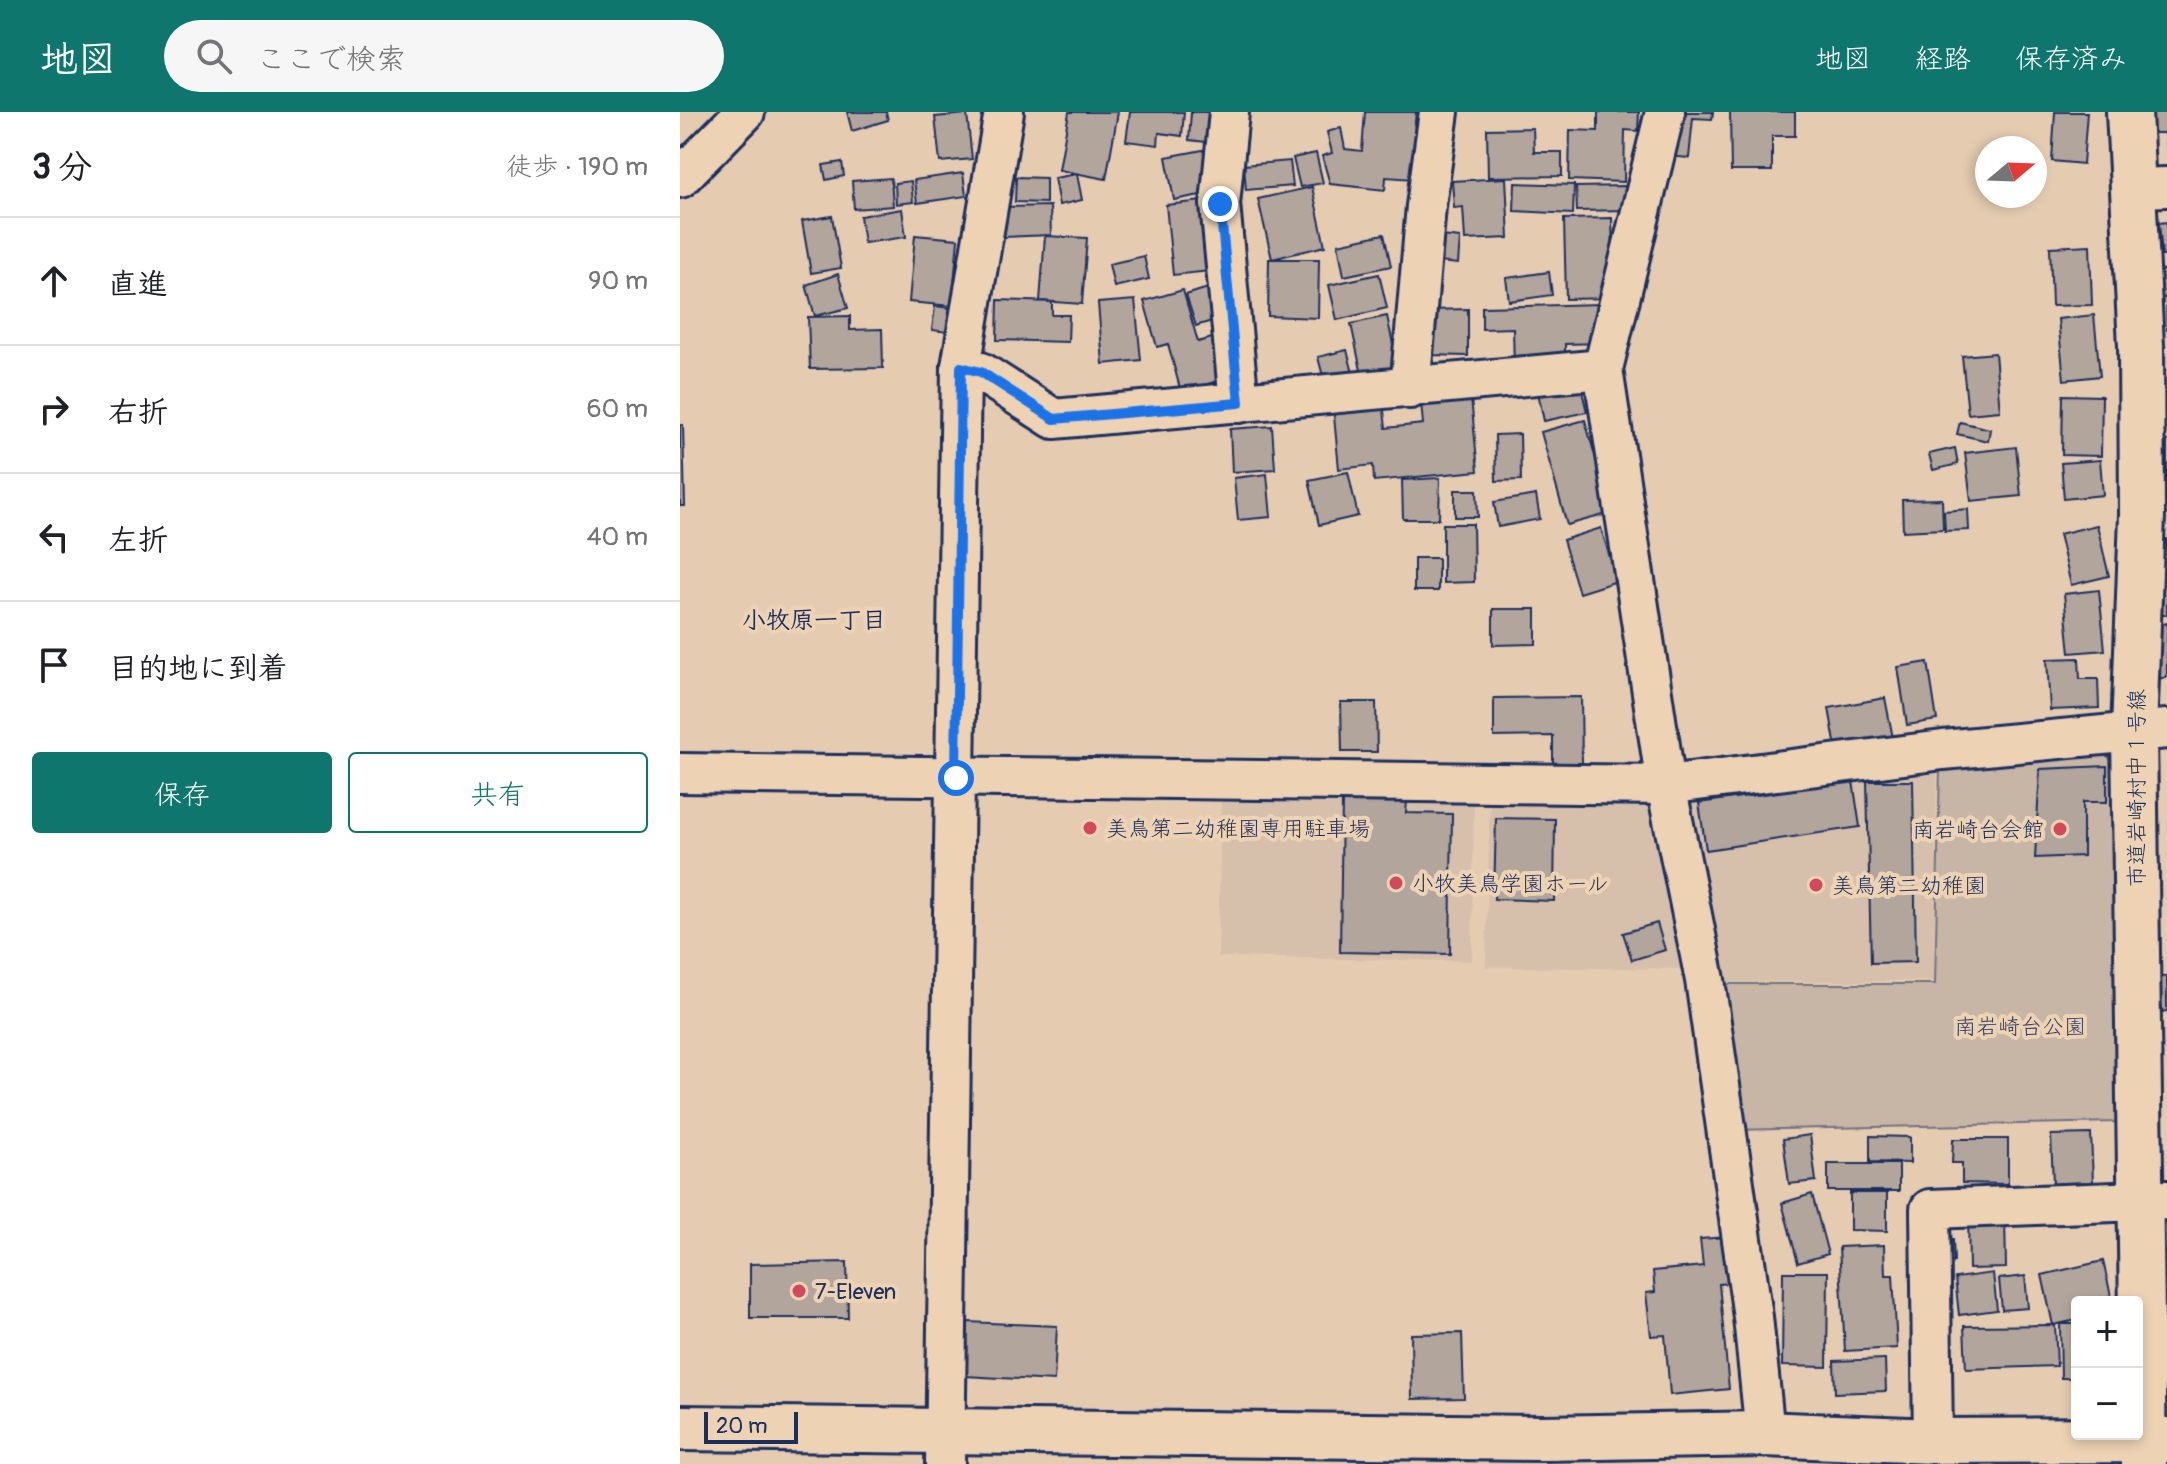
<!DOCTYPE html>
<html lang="ja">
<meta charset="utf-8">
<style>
:root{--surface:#fff;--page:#f6f6f6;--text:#202124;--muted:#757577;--line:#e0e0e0;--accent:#0f766e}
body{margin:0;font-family:Pangolin,"Klee One",sans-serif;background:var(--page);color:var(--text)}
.controls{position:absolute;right:24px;bottom:24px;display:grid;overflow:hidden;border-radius:8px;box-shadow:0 4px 12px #0003}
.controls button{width:72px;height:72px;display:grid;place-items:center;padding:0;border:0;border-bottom:2px solid var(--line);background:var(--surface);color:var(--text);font:40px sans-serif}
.compass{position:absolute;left:1295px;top:24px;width:72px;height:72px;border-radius:50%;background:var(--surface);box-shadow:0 4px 12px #0003;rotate:71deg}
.scale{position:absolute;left:24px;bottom:20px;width:94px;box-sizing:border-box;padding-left:8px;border:4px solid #1b2f5e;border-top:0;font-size:22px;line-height:28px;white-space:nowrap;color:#1b2f5e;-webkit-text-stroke:6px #edd3b4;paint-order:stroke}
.stop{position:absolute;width:24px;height:24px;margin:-18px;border:6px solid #1a73e8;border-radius:50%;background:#fff}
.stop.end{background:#1a73e8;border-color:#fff;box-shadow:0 2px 8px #0008}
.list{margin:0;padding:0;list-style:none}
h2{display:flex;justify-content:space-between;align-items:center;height:104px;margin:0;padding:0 32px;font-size:34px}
h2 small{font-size:26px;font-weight:400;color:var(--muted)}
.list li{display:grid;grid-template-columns:52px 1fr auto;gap:24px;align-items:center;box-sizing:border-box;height:128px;padding:0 32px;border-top:2px solid var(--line)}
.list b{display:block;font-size:30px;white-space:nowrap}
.list em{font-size:26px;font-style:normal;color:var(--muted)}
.actions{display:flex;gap:16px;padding:24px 32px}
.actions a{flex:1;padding:18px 0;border:2px solid var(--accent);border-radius:8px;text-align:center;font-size:28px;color:var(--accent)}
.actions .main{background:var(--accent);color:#fff}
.icon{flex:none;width:44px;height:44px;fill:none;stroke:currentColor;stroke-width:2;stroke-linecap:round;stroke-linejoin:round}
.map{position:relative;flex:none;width:1487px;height:1352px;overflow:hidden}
header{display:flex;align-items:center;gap:48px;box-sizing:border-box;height:112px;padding:0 40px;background:var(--accent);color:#fff}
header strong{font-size:38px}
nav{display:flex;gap:44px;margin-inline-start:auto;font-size:28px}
.search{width:560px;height:72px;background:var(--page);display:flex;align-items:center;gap:20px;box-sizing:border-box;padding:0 28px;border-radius:44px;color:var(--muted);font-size:30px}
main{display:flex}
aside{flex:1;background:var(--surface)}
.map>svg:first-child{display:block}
</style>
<header>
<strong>地図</strong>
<div class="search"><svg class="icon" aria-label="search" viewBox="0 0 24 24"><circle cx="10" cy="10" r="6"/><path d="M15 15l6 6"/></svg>ここで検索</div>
<nav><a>地図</a><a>経路</a><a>保存済み</a></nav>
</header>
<main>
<aside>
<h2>3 分<small>徒歩 · 190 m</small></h2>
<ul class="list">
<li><svg class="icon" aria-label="ahead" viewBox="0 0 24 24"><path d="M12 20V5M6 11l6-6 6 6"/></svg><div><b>直進</b></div><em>90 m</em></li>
<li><svg class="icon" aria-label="right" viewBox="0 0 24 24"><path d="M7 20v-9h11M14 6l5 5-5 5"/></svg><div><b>右折</b></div><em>60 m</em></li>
<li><svg class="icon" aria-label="left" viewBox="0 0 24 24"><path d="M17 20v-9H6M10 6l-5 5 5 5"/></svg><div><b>左折</b></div><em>40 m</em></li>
<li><svg class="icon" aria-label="arrive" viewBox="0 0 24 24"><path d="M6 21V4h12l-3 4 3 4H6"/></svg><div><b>目的地に到着</b></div></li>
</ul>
<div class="actions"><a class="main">保存</a><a>共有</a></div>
</aside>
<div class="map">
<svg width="1487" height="1352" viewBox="0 0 1487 1352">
<rect width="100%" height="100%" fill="#e5ccb1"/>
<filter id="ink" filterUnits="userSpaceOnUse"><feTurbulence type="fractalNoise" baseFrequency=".0125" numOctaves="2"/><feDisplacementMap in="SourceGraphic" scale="16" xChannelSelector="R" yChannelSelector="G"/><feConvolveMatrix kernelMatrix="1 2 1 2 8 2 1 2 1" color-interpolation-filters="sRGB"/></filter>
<g filter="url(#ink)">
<g fill="#d6c0ab">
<polygon points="1257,654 1254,869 1033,870 1005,696 1012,684"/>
<polygon points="541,679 794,684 792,849 538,845"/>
<polygon points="810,683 977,685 1007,857 806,855"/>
</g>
<polygon fill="#c7b5a5" stroke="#717282" stroke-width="2" points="1422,637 1431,648 1437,1010 1055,1018 1033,872 1255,872 1260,655"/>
<g fill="#b2a59c" stroke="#1b2f5e" stroke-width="2">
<polygon points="167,0 206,0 208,8 172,19"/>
<polygon points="389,0 438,0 426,67 379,58"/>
<polygon points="450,0 504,0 502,24 479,21 478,33 446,29"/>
<polygon points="511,0 538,0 535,31 509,28"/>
<polygon points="685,0 736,0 734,19 739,19 734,67 706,65 705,78 650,72 642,44 652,41 647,20 661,16 665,37 682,39"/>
<polygon points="918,0 959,0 958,19 945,18 944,70 889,68 890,18 918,19"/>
<polygon points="991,0 1033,0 1032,7 1013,6 1009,46 987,44"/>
<polygon points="1050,0 1115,0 1115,24 1092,24 1092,59 1051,59"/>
<polygon points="1375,0 1407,0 1403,52 1372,49"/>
<polygon points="1466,0 1487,0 1487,36 1485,21 1467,21"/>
<polygon points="287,2 292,47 260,50 255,5"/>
<polygon points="853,16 854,40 882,40 882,64 808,65 807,17"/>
<polygon points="528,37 536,80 494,88 486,45"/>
<polygon points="636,41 643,71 620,75 613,46"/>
<polygon points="610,49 613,74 566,78 564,53"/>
<polygon points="162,50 164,64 146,68 143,53"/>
<polygon points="283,61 286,84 237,91 234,68"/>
<polygon points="397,62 402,88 379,93 374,66"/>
<polygon points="336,65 366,66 366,91 335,90"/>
<polygon points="211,66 213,94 174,97 172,69"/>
<polygon points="826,66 829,126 785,128 783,95 774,96 772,69"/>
<polygon points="231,69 233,90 216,92 215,71"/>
<polygon points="835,71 894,73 893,102 834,99"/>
<polygon points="945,74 946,98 897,99 896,75"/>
<polygon points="632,75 645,134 592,147 578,87"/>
<polygon points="532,88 539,158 493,163 486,93"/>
<polygon points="370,94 371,123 324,125 323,95"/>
<polygon points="222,97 226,125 184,131 180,104"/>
<polygon points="152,104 161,156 131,161 122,109"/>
<polygon points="932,106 934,186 886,187 884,107"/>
<polygon points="1487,110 1487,144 1482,144 1479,111"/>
<polygon points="704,122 711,154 664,164 658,132"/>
<polygon points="235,123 278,127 272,194 229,190"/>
<polygon points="751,123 780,126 778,152 749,149"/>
<polygon points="365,124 407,126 402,192 360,189"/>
<polygon points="1410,133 1412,193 1372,194 1370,135"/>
<polygon points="464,144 469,167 434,175 429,152"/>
<polygon points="589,147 639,147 638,206 588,204"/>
<polygon points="1467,157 1487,158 1487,219 1486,186 1466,185"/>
<polygon points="869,160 872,183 829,189 826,166"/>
<polygon points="158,162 168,196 135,204 126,173"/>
<polygon points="699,162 707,196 657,208 649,173"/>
<polygon points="531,175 541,206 516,214 506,183"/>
<polygon points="503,178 518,230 539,224 551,265 501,280 488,232 477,235 464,189"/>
<polygon points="318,188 372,190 372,203 389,203 388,230 317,228"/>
<polygon points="455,188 461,248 423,252 418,191"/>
<polygon points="920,192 922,231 885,232 885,254 834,255 833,216 802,217 802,195"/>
<polygon points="255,194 270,196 267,220 252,218"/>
<polygon points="788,197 788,244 749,243 748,198"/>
<polygon points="1414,203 1420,264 1384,268 1378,207"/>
<polygon points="170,204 170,218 202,217 203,256 130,257 128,205"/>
<polygon points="707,204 718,256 682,263 671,212"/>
<polygon points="667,238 674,265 645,272 638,245"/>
<polygon points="1315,241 1320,299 1288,302 1282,244"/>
<polygon points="899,267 907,300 864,309 857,276"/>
<polygon points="1383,283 1422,284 1421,344 1382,343"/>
<polygon points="791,286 798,359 694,369 693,353 659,357 653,294 703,290 706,316 743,312 741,291"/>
<polygon points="905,308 931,401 887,413 861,320"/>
<polygon points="1280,310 1310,317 1308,329 1277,322"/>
<polygon points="0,313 3,313 5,394 0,394"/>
<polygon points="592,314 595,357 552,360 550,317"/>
<polygon points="840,322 841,368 816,369 815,323"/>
<polygon points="1487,329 1487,374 1476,374 1475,330"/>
<polygon points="1336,335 1341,384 1291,389 1285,341"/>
<polygon points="1275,336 1278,352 1253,358 1249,342"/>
<polygon points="1420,348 1423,383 1384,387 1381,351"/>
<polygon points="668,360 678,404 639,413 629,368"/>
<polygon points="587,362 591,405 558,408 554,366"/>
<polygon points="760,366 759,407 723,407 722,368"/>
<polygon points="775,378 797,378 798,405 775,405"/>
<polygon points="856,383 860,407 818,415 814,390"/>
<polygon points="1262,387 1263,417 1223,419 1222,388"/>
<polygon points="1288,397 1289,418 1265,419 1264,399"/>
<polygon points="763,412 793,412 794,470 763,471"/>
<polygon points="1417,413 1429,464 1391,473 1379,422"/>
<polygon points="921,416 937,469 899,481 883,428"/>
<polygon points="1487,427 1487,503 1479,503 1474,428"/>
<rect x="734" y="446" width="24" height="33"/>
<polygon points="1419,478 1425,538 1390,541 1384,482"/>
<polygon points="813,497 856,497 856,532 813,533"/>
<polygon points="1487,511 1487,565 1478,567 1466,516"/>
<polygon points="1399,546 1400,567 1418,567 1419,596 1370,598 1367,547"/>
<polygon points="1248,550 1257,608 1227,613 1218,555"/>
<polygon points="901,585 902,652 873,653 873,624 814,625 814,586"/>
<polygon points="1205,586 1213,626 1156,636 1149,596"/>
<polygon points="661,590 696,590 697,640 662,640"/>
<polygon points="1427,654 1427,690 1403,690 1403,744 1355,746 1360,657"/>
<polygon points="1173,669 1180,715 1026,738 1019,691"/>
<polygon points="1187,669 1233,669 1236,850 1191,851"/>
<polygon points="662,687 727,689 726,701 772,702 770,842 660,840"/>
<polygon points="816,706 875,707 874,789 814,787"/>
<polygon points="977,811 985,838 952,848 943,821"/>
<polygon points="1487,864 1487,899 1483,900 1476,867"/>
<polygon points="1411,1022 1413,1070 1373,1072 1371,1023"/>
<polygon points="1130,1023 1136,1069 1109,1072 1103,1027"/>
<polygon points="1190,1024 1230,1025 1230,1051 1190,1050"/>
<polygon points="1273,1027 1328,1027 1328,1072 1282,1071 1282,1051 1272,1051"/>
<rect x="1148" y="1052" width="71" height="27"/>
<polygon points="1170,1081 1207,1081 1207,1119 1170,1118"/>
<polygon points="1132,1082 1148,1142 1118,1151 1102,1091"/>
<polygon points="1325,1102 1326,1156 1289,1157 1288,1103"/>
<polygon points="1047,1125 1051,1171 1039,1172 1049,1277 990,1283 985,1223 971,1224 966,1181 975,1180 973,1159 1023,1154 1020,1127"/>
<polygon points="1257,1127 1273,1127 1274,1150 1257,1150"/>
<polygon points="1204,1133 1205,1163 1213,1163 1217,1236 1165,1239 1159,1135"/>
<polygon points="1423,1149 1431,1184 1397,1190 1397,1208 1373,1213 1362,1163"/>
<polygon points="167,1150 168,1206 70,1206 70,1152"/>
<polygon points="1103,1160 1148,1160 1147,1255 1102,1254"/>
<polygon points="1313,1161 1317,1198 1279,1203 1275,1166"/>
<polygon points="1345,1164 1348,1196 1322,1198 1319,1167"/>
<polygon points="288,1210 377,1214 374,1269 285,1264"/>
<polygon points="1380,1212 1397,1212 1397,1266 1381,1266"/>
<polygon points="1375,1213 1377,1254 1286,1257 1284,1214"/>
<polygon points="782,1221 784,1286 732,1287 731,1222"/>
<polygon points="1205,1247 1206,1279 1155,1281 1154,1249"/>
</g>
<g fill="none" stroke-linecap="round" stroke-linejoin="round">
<defs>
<g id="minor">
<polyline points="549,0 540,92 559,291"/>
<polyline points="985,0 923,257 986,673 1025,868 1073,1205 1085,1322"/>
<polyline points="0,66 65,0"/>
<polyline points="1454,76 1487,75"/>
<polyline points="281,255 301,260 374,307 923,257"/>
<polyline points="730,277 746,94 759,0"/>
<polyline points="0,661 986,673 1263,638 1487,617"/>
<polyline points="1253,1329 1250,1097 1487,1088"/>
<polyline points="265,1352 281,255 324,0"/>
</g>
<g id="tertiary">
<polyline points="1449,0 1461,234 1462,403 1454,620 1464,1352"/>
<polyline points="0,1316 863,1326 1085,1322 1253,1329 1487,1328"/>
</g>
</defs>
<use href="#minor" stroke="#1b2f5e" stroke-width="44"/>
<use href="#tertiary" stroke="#1b2f5e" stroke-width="50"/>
<use href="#minor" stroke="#edd3b4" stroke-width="38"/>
<use href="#tertiary" stroke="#edd3b4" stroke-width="44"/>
</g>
</g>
<g fill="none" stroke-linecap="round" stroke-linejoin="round" filter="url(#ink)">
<polyline stroke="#1a73e8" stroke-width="10" points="276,666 281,255 301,260 374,307 559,291 540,92"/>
</g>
<g fill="#d1495b" stroke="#edd3b4" stroke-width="3">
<circle cx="410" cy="716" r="8"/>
<circle cx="1380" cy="717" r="8"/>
<circle cx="716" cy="771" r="8"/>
<circle cx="1136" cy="773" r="8"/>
<circle cx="119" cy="1179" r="8"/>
</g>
<g text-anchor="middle" stroke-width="8" stroke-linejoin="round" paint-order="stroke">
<g font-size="22" fill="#1b2f5e" stroke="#edd3b4">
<text transform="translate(1456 676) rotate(-90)" y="8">市道岩崎村中１号線</text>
</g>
<g font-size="22" fill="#1b2f5e" stroke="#edd3b4" text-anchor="start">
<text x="426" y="724">美鳥第二幼稚園専用駐車場</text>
<text x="1364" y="725" text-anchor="end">南岩崎台会館</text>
<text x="732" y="779">小牧美鳥学園ホール</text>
<text x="1152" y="781">美鳥第二幼稚園</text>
<text x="135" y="1187">7-Eleven</text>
</g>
<g font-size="22" fill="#354369" stroke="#edd3b4">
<text x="1340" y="922">南岩崎台公園</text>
</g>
<g font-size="24" font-weight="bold" fill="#1b2f5e" stroke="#edd3b4">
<text x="134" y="516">小牧原一丁目</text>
</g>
</g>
</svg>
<div class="controls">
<button>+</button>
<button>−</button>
</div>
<svg class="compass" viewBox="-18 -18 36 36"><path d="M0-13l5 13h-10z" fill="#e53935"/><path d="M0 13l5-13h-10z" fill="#757577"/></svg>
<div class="scale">20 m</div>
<div class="stop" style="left:276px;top:666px"></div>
<div class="stop end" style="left:540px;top:92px"></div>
</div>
</main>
